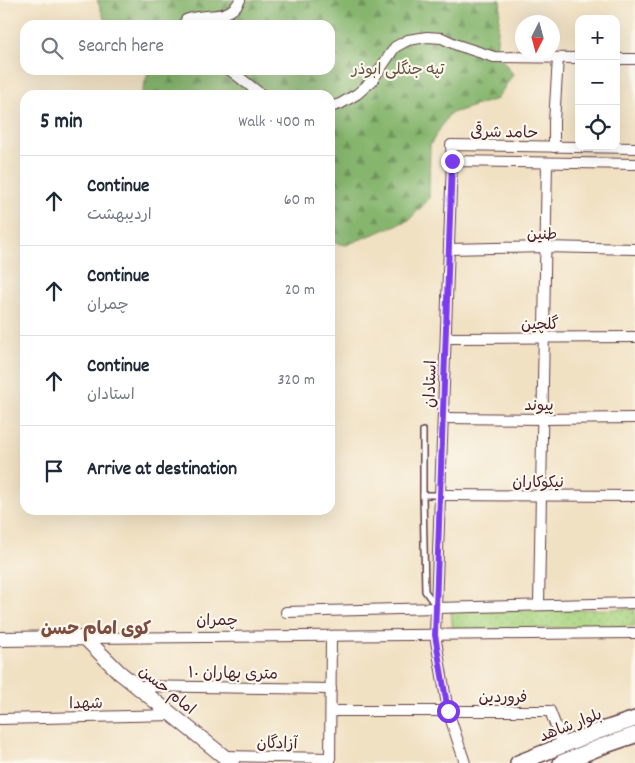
<!DOCTYPE html>
<meta charset="utf-8">
<style>
:root{--surface:#fff;--page:#f6f6f7;--text:#1f2937;--muted:#747a83;--line:#e0e1e3}
body{margin:0;font-family:Dekko,"Playpen Sans Arabic",sans-serif;background:var(--page);color:var(--text)}
.controls{position:absolute;right:15px;top:15px;display:grid;overflow:hidden;border-radius:10px;box-shadow:0 5px 20px #0002}
.controls button{width:45px;height:45px;display:grid;place-items:center;padding:0;border:0;border-bottom:1px solid var(--line);background:var(--surface);color:var(--text);font:25px sans-serif}
.compass{position:absolute;left:515px;top:15px;width:45px;height:45px;border-radius:50%;background:var(--surface);box-shadow:0 5px 20px #0002;rotate:186deg}
.stop{position:absolute;width:15px;height:15px;margin:-11px;border:4px solid #7c3aed;border-radius:50%;background:#fff}
.stop.end{background:#7c3aed;border-color:#fff;box-shadow:0 1px 5px #0008}
.list{margin:0;padding:0;list-style:none}
h2{display:flex;justify-content:space-between;align-items:center;height:65px;margin:0;padding:0 20px;font-size:21px}
h2 small{font-size:16px;font-weight:400;color:var(--muted)}
.list li{display:grid;grid-template-columns:32px 1fr auto;gap:15px;align-items:center;box-sizing:border-box;height:90px;padding:0 20px;border-top:1px solid var(--line)}
.list b{display:block;font-size:19px;white-space:nowrap}
.list p{margin:0;font-size:16px;white-space:nowrap;color:var(--muted)}
.list em{font-size:16px;font-style:normal;color:var(--muted)}
.icon{flex:none;width:28px;height:28px;fill:none;stroke:currentColor;stroke-width:2;stroke-linecap:round;stroke-linejoin:round}
.map{position:relative;flex:none;width:635px;height:763px;overflow:hidden}
.search{position:absolute;background:var(--surface);box-shadow:0 5px 20px #0002;left:20px;top:20px;width:315px;height:55px;display:flex;align-items:center;gap:12px;box-sizing:border-box;padding:0 18px;border-radius:15px;color:var(--muted);font-size:19px}
.panel{position:absolute;background:var(--surface);box-shadow:0 5px 20px #0002;left:20px;top:90px;width:315px;height:425px;border-radius:15px}
.map>svg:first-child{display:block}
</style>
<div class="map">
<svg width="635" height="763" viewBox="0 0 635 763">
<defs>
<pattern id="grass-dots" width="8" height="8" patternUnits="userSpaceOnUse" patternTransform="scale(1.25)"><rect width="8" height="8" fill="#a9d480"/><path d="M2 2h.1M6 6h.1" fill="none" stroke="#93b66f" stroke-width="1.8" stroke-linecap="round"/></pattern>
<pattern id="forest-firs" width="22" height="20" patternUnits="userSpaceOnUse" patternTransform="scale(1.25)"><rect width="22" height="20" fill="#86b66e"/><path d="M5 1l3.5 6h-7zM16 11l3.5 6h-7z" fill="#70935b"/></pattern>
</defs>
<rect width="100%" height="100%" fill="#fbf7ec"/>
<filter id="ink" filterUnits="userSpaceOnUse"><feTurbulence type="fractalNoise" baseFrequency=".02" numOctaves="2"/><feDisplacementMap in="SourceGraphic" scale="10" xChannelSelector="R" yChannelSelector="G"/><feConvolveMatrix kernelMatrix="1 2 1 2 8 2 1 2 1" color-interpolation-filters="sRGB"/></filter>
<filter id="wash" filterUnits="userSpaceOnUse"><feTurbulence type="fractalNoise" baseFrequency=".0096" numOctaves="4" result="noise"/><feDisplacementMap in="SourceGraphic" scale="20" xChannelSelector="R" yChannelSelector="G"/><feGaussianBlur stdDeviation="1.12" result="paint"/><feColorMatrix in="noise" values="0 0 0 0 0 0 0 0 0 0 0 0 0 0 0 0 0 1.4 0 .05"/><feComposite in="paint" operator="in"/></filter>
<g filter="url(#wash)">
<rect width="100%" height="100%" fill="#f1e1c3"/>
<polygon fill="url(#grass-dots)" stroke="#7a7a56" points="635,609 635,626 453,631 451,611"/>
<polygon fill="url(#forest-firs)" stroke="#686a4c" points="97,0 501,0 496,52 513,74 497,99 449,114 430,145 429,199 409,220 346,245 330,242 330,95 141,95 149,70 330,70 330,25 109,25 106,23"/>
</g>
<g filter="url(#ink)">
<g fill="none" stroke-linecap="round" stroke-linejoin="round">
<defs>
<g id="lane">
<polyline points="423,431 423,495 425,591 435,605"/>
<polyline points="423,495 440,495"/>
</g>
<g id="street">
<path d="M184,25L186,20C203,12 230,22 240,0"/>
<polyline points="616,59 635,59"/>
<polyline points="230,70 262,95"/>
<polyline points="330,107 340,104 357,94 372,81 395,47 408,40 427,37 442,38 457,45 494,57 579,58"/>
<polyline points="554,147 554,122 558,58"/>
<polyline points="452,161 635,164"/>
<polyline points="449,249 545,247 635,249"/>
<polyline points="446,338 635,337"/>
<polyline points="443,418 542,419 635,418"/>
<polyline points="440,495 635,496"/>
<polyline points="539,604 547,163"/>
<polyline points="286,612 436,608 452,161 451,145 635,148"/>
<polyline points="85,638 635,633"/>
<polyline points="136,686 331,689"/>
<polyline points="331,711 550,711 563,745"/>
<polyline points="0,719 173,715"/>
<polyline points="223,756 330,758"/>
<polyline points="330,763 331,636"/>
<polyline points="465,763 448,711 435,635 436,608 635,603"/>
</g>
<polyline id="secondary" points="0,639 85,638 119,672 232,763"/>
<g id="primary">
<polyline points="518,763 596,732 635,719"/>
<polyline points="561,763 603,746 635,735"/>
</g>
</defs>
<use href="#lane" stroke="#633c42" stroke-width="8"/>
<use href="#street" stroke="#633c42" stroke-width="12"/>
<use href="#secondary" stroke="#633c42" stroke-width="16"/>
<use href="#primary" stroke="#633c42" stroke-width="18"/>
<use href="#lane" stroke="#fff" stroke-width="5"/>
<use href="#street" stroke="#fff" stroke-width="10"/>
<use href="#secondary" stroke="#fff" stroke-width="14"/>
<use href="#primary" stroke="#fff" stroke-width="15"/>
</g>
</g>
<g fill="none" stroke-linecap="round" stroke-linejoin="round" filter="url(#ink)">
<polyline stroke="#7c3aed" stroke-width="6" points="448,711 435,635 452,161"/>
</g>
<g text-anchor="middle" stroke-width="4.5" stroke-linejoin="round" paint-order="stroke">
<g font-size="16" fill="#654" stroke="#fbf7ec">
<text x="398" y="74">تپه جنگلی ابوذر</text>
</g>
<g font-size="16" fill="#4a1f2b" stroke="#fbf7ec">
<text transform="translate(504 131) rotate(1)" y="6">حامد شرقی</text>
<text x="542" y="239">طنین</text>
<text x="540" y="329">گلچین</text>
<text transform="translate(429 384) rotate(-88)" y="6">استادان</text>
<text x="539" y="410">پیوند</text>
<text x="538" y="487">نیکوکاران</text>
<text x="217" y="625">چمران</text>
<text transform="translate(233 672) rotate(1)" y="6">۱۰ متری بهاران</text>
<text transform="translate(168 689) rotate(39)" y="6">امام حسن</text>
<text x="503" y="702">فروردین</text>
<text transform="translate(86 702) rotate(-1)" y="6">شهدا</text>
<text transform="translate(570 724) rotate(-21)" y="6">بلوار شاهد</text>
<text transform="translate(277 742) rotate(1)" y="6">آزادگان</text>
</g>
<g font-size="18" font-weight="bold" fill="#7c4d40" stroke="#fbf7ec">
<text x="96" y="634">کوی امام حسن</text>
</g>
</g>
</svg>
<div class="controls">
<button>+</button>
<button>−</button>
<button><svg class="icon" aria-label="locate" viewBox="0 0 24 24"><circle cx="12" cy="12" r="6"/><path d="M12 2v4M12 18v4M2 12h4M18 12h4"/></svg></button>
</div>
<svg class="compass" viewBox="-18 -18 36 36"><path d="M0-13l5 13h-10z" fill="#e53935"/><path d="M0 13l5-13h-10z" fill="#747a83"/></svg>
<div class="stop" style="left:448px;top:711px"></div>
<div class="stop end" style="left:452px;top:161px"></div>
<div class="search"><svg class="icon" aria-label="search" viewBox="0 0 24 24"><circle cx="10" cy="10" r="6"/><path d="M15 15l6 6"/></svg>Search here</div>
<section class="panel">
<h2>5 min<small>Walk · 400 m</small></h2>
<ul class="list">
<li><svg class="icon" aria-label="ahead" viewBox="0 0 24 24"><path d="M12 20V5M6 11l6-6 6 6"/></svg><div><b>Continue</b><p>اردیبهشت</p></div><em>60 m</em></li>
<li><svg class="icon" aria-label="ahead" viewBox="0 0 24 24"><path d="M12 20V5M6 11l6-6 6 6"/></svg><div><b>Continue</b><p>چمران</p></div><em>20 m</em></li>
<li><svg class="icon" aria-label="ahead" viewBox="0 0 24 24"><path d="M12 20V5M6 11l6-6 6 6"/></svg><div><b>Continue</b><p>استادان</p></div><em>320 m</em></li>
<li><svg class="icon" aria-label="arrive" viewBox="0 0 24 24"><path d="M6 21V4h12l-3 4 3 4H6"/></svg><div><b>Arrive at destination</b></div></li>
</ul>
</section>
</div>
